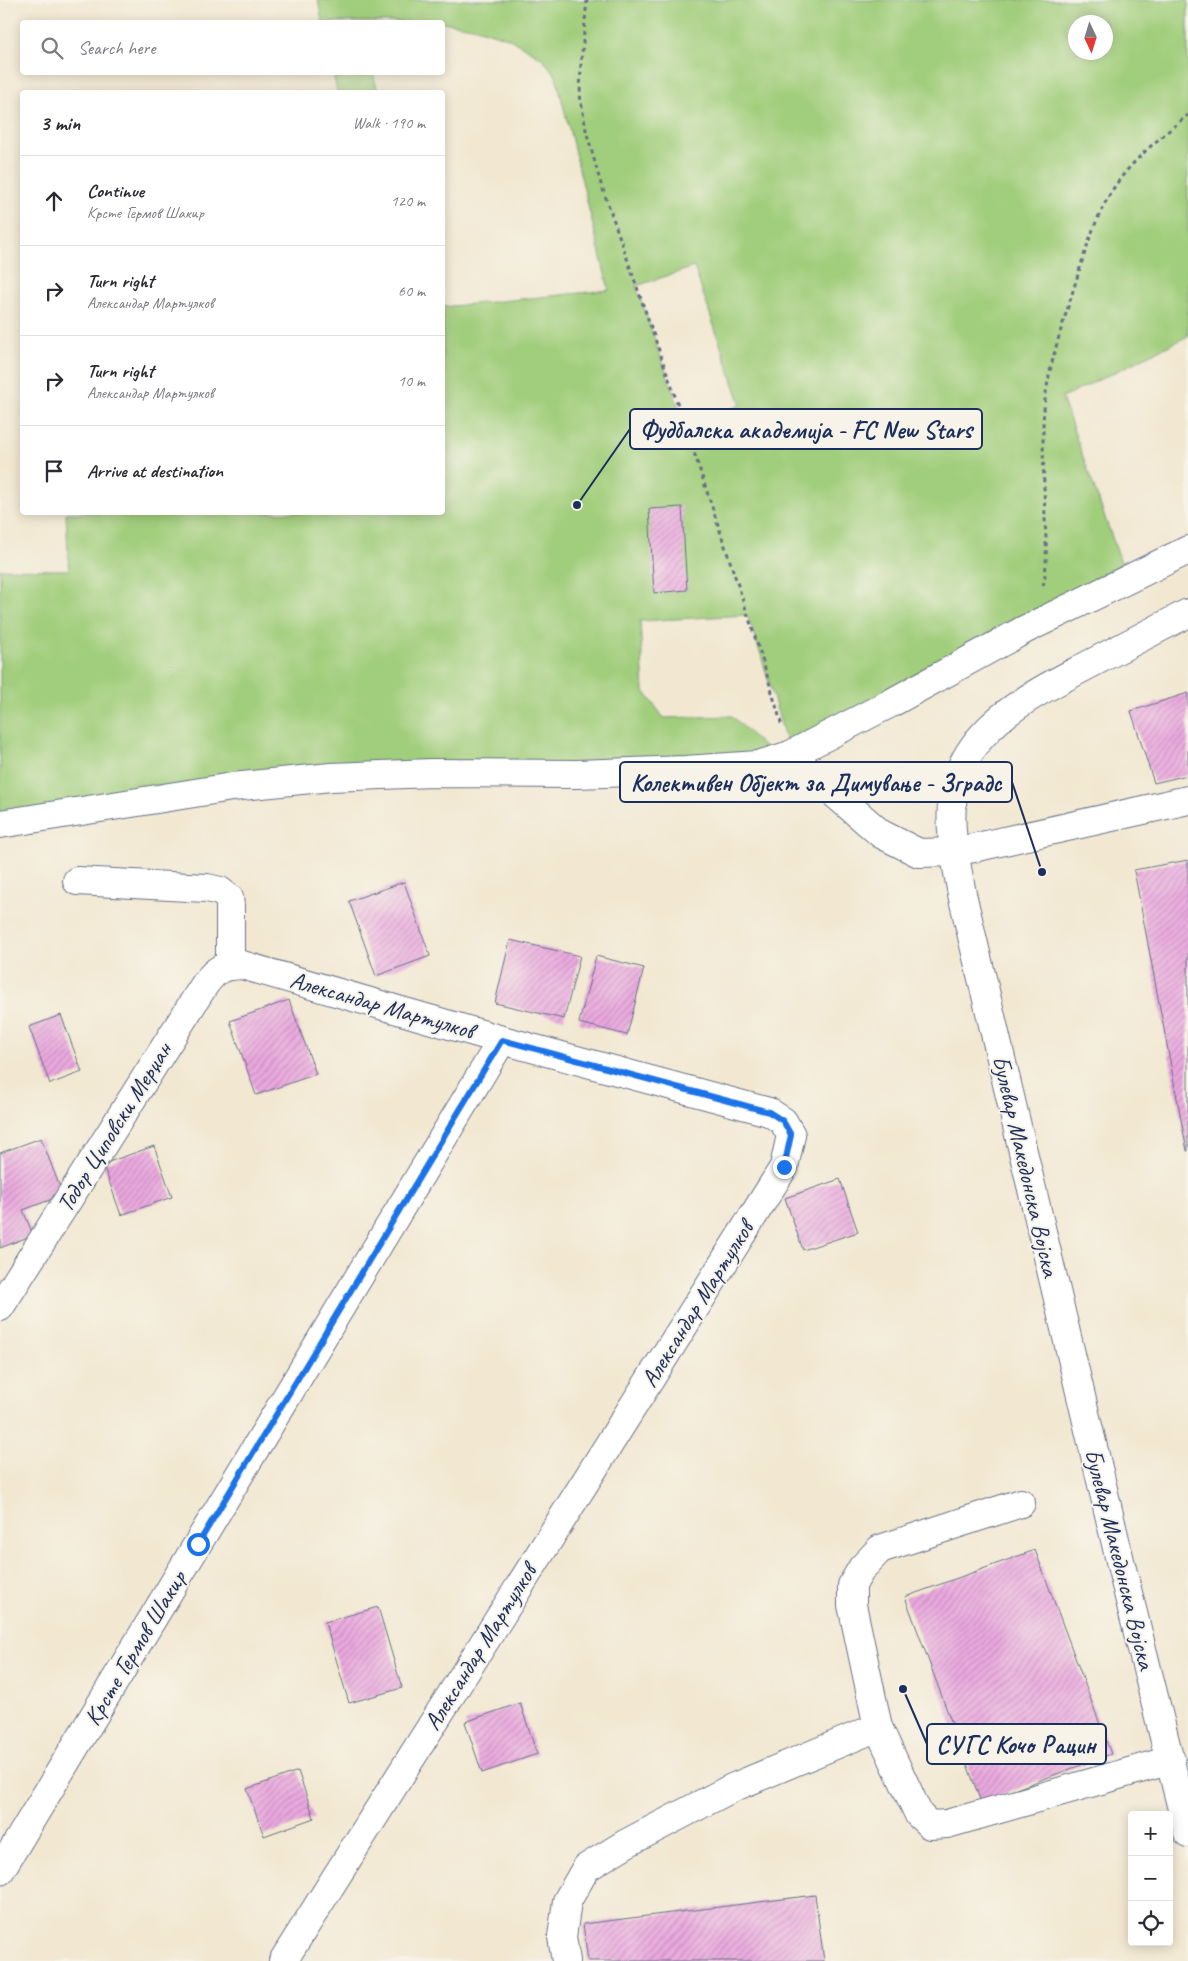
<!DOCTYPE html>
<meta charset="utf-8">
<style>
:root{--surface:#fff;--page:#f7f7f7;--text:#2b2b33;--muted:#7c7c81;--line:#e1e1e2}
body{margin:0;font-family:Caveat,sans-serif;background:var(--page);color:var(--text)}
.controls{position:absolute;right:15px;bottom:15px;display:grid;overflow:hidden;border-radius:5px;box-shadow:0 2px 12px #0003}
.controls button{width:45px;height:45px;display:grid;place-items:center;padding:0;border:0;border-bottom:1px solid var(--line);background:var(--surface);color:var(--text);font:25px sans-serif}
.compass{position:absolute;left:1068px;top:15px;width:45px;height:45px;border-radius:50%;background:var(--surface);box-shadow:0 2px 12px #0003;rotate:176deg}
.stop{position:absolute;width:15px;height:15px;margin:-11px;border:4px solid #1a73e8;border-radius:50%;background:#fff}
.stop.end{background:#1a73e8;border-color:#fff;box-shadow:0 1px 5px #0008}
.list{margin:0;padding:0;list-style:none}
h2{display:flex;justify-content:space-between;align-items:center;height:65px;margin:0;padding:0 20px;font-size:21px}
h2 small{font-size:16px;font-weight:400;color:var(--muted)}
.list li{display:grid;grid-template-columns:32px 1fr auto;gap:15px;align-items:center;box-sizing:border-box;height:90px;padding:0 20px;border-top:1px solid var(--line)}
.list b{display:block;font-size:19px;white-space:nowrap}
.list p{margin:0;font-size:16px;white-space:nowrap;color:var(--muted)}
.list em{font-size:16px;font-style:normal;color:var(--muted)}
.icon{flex:none;width:28px;height:28px;fill:none;stroke:currentColor;stroke-width:2;stroke-linecap:round;stroke-linejoin:round}
.map{position:relative;flex:none;width:1188px;height:1961px;overflow:hidden}
.search{position:absolute;background:var(--surface);box-shadow:0 2px 12px #0003;left:20px;top:20px;width:425px;height:55px;display:flex;align-items:center;gap:12px;box-sizing:border-box;padding:0 18px;border-radius:5px;color:var(--muted);font-size:19px}
.panel{position:absolute;background:var(--surface);box-shadow:0 2px 12px #0003;left:20px;top:90px;width:425px;height:425px;border-radius:5px}
.map>svg:first-child{display:block}
</style>
<div class="map">
<svg width="1188" height="1961" viewBox="0 0 1188 1961">
<defs>
<pattern id="building-hatch" width="6" height="6" patternUnits="userSpaceOnUse" patternTransform="scale(1.25)"><rect width="6" height="6" fill="#eba9df"/><path d="M-1 1l2-2M0 6l6-6M5 7l2-2" fill="none" stroke="#be8ab8"/></pattern>
</defs>
<rect width="100%" height="100%" fill="#f7f3e8"/>
<filter id="ink" filterUnits="userSpaceOnUse"><feTurbulence type="fractalNoise" baseFrequency=".02" numOctaves="2"/><feDisplacementMap in="SourceGraphic" scale="10" xChannelSelector="R" yChannelSelector="G"/><feConvolveMatrix kernelMatrix="1 2 1 2 8 2 1 2 1" color-interpolation-filters="sRGB"/></filter>
<filter id="wash" filterUnits="userSpaceOnUse"><feTurbulence type="fractalNoise" baseFrequency=".0096" numOctaves="4" result="noise"/><feDisplacementMap in="SourceGraphic" scale="20" xChannelSelector="R" yChannelSelector="G"/><feGaussianBlur stdDeviation="1.12" result="paint"/><feColorMatrix in="noise" values="0 0 0 0 0 0 0 0 0 0 0 0 0 0 0 0 0 1.4 0 .05"/><feComposite in="paint" operator="in"/></filter>
<g filter="url(#wash)">
<rect width="100%" height="100%" fill="#f2e8d2"/>
<g fill="#a1ce7c" stroke="#5e7e6d" fill-rule="evenodd">
<path d="M318,0H1188V336L1062,398L1127,579L790,755L761,655L747,615L640,621L644,691L664,718L732,716L776,759L432,773L0,824V569L69,570L66,513L442,512L443,307L609,290L556,76L542,58L508,38L473,27L442,22H322ZM1076,22H1106V52H1076ZM694,267L741,405L685,425L636,286Z"/>
<polygon points="333,73 373,73 378,92 337,92"/>
</g>
<g id="blocks">
<g fill="url(#building-hatch)">
<polygon points="682,507 687,590 654,593 649,509"/>
<polygon points="1188,693 1188,775 1154,783 1131,711"/>
<polygon points="1188,860 1188,1151 1187,1151 1134,870"/>
<polygon points="404,882 430,956 376,976 349,901"/>
<polygon points="510,940 580,956 564,1019 495,1003"/>
<polygon points="596,956 644,968 627,1035 579,1023"/>
<polygon points="289,1000 316,1074 256,1095 230,1021"/>
<polygon points="61,1015 82,1072 50,1084 29,1027"/>
<polygon points="41,1138 63,1195 23,1210 33,1235 0,1248 0,1153"/>
<polygon points="154,1146 172,1197 121,1215 103,1164"/>
<polygon points="840,1179 858,1232 803,1250 785,1198"/>
<polygon points="1035,1550 1111,1754 981,1802 905,1597"/>
<polygon points="378,1607 402,1688 349,1703 325,1622"/>
<polygon points="520,1703 537,1754 482,1773 465,1722"/>
<polygon points="298,1771 314,1818 264,1836 247,1789"/>
<polygon points="815,1895 824,1961 588,1961 583,1924"/>
</g>
</g>
</g>
<g filter="url(#ink)">
<use href="#blocks" fill-opacity="0" stroke="#667087" stroke-width="1"/>
<g fill="none" stroke-linecap="round" stroke-linejoin="round">
<defs>
<g id="minor">
<path d="M1188,613C1155,630 1123,647 1090,664C1034,694 965,725 953,795C948,828 956,862 962,894L1121,1565L1188,1833"/>
<polyline points="790,755 881,834 919,853 955,852 1188,800"/>
<polyline points="0,824 232,787 331,777 432,773 577,774 685,770 758,765 790,755 891,703 1024,630 1188,550"/>
<polyline points="77,881 207,888 220,891 229,898 230,906 230,966"/>
<path d="M0,1307L205,984C217,968 222,966 242,965L502,1040L769,1112L783,1121L791,1135L784,1167L283,1961"/>
<polyline points="1021,1503 880,1549 862,1568 852,1585 852,1605 878,1727 919,1815 930,1825 947,1824 1171,1760"/>
<polyline points="0,1871 502,1040"/>
<polyline points="566,1961 562,1937 567,1901 586,1868 625,1844 732,1788 878,1727"/>
</g>
</defs>
<use href="#minor" stroke="#667087" stroke-width="30"/>
<g stroke="#667087" stroke-width="3" stroke-dasharray="4 4" stroke-linecap="butt">
<polyline points="587,0 581,63 580,95 586,130 600,181 685,425 761,655 782,726"/>
<path d="M1043,586C1048,564 1046,541 1045,518C1044,488 1043,458 1043,427C1044,379 1059,336 1073,291C1084,255 1094,218 1115,186C1134,158 1162,136 1188,115"/>
</g>
<use href="#minor" stroke="#fff" stroke-width="28"/>
</g>
</g>
<g fill="none" stroke-linecap="round" stroke-linejoin="round" filter="url(#ink)">
<polyline stroke="#1a73e8" stroke-width="6" points="198,1544 502,1040 769,1112 783,1121 791,1135 784,1167"/>
</g>
<g text-anchor="middle" stroke-width="4" stroke-linejoin="round" paint-order="stroke">
<g font-size="24" fill="#1b2f5e" stroke="#f7f3e8">
<text transform="translate(382 1005) rotate(16)" y="8">Александар Мартулков</text>
<text transform="translate(114 1127) rotate(-58)" y="8">Тодор Циповски Мерџан</text>
<text transform="translate(1026 1166) rotate(77)" y="8">Булевар Македонска Војска</text>
<text transform="translate(697 1304) rotate(-58)" y="8">Александар Мартулков</text>
<text transform="translate(1120 1559) rotate(76)" y="8">Булевар Македонска Војска</text>
<text transform="translate(480 1647) rotate(-58)" y="8">Александар Мартулков</text>
<text transform="translate(135 1648) rotate(-59)" y="8">Крсте Гермов Шакир</text>
</g>
</g>
<path fill="none" stroke="#1b2f5e" stroke-width="2" d="M577 505L630 429M1042 872L1012 782M903 1689L927 1744"/>
<g fill="#1b2f5e" stroke="#f7f3e8" stroke-width="2">
<circle cx="577" cy="505" r="5"/>
<circle cx="1042" cy="872" r="5"/>
<circle cx="903" cy="1689" r="5"/>
</g>
<g fill="#f7f3e8" stroke="#1b2f5e" stroke-width="2">
<rect x="630" y="409" width="352" height="40" rx="5"/>
<rect x="620" y="762" width="392" height="40" rx="5"/>
<rect x="927" y="1724" width="179" height="40" rx="5"/>
</g>
<g font-size="25" text-anchor="middle" font-weight="bold" fill="#1b2f5e">
<text x="806" y="438">Фудбалска академија - FC New Stars</text>
<text x="816" y="791">Колективен Објект за Димување - Зградс</text>
<text x="1016" y="1753">СУГС Кочо Рацин</text>
</g>
</svg>
<div class="controls">
<button>+</button>
<button>−</button>
<button><svg class="icon" aria-label="locate" viewBox="0 0 24 24"><circle cx="12" cy="12" r="6"/><path d="M12 2v4M12 18v4M2 12h4M18 12h4"/></svg></button>
</div>
<svg class="compass" viewBox="-18 -18 36 36"><path d="M0-13l5 13h-10z" fill="#e53935"/><path d="M0 13l5-13h-10z" fill="#7c7c81"/></svg>
<div class="stop" style="left:198px;top:1544px"></div>
<div class="stop end" style="left:784px;top:1167px"></div>
<div class="search"><svg class="icon" aria-label="search" viewBox="0 0 24 24"><circle cx="10" cy="10" r="6"/><path d="M15 15l6 6"/></svg>Search here</div>
<section class="panel">
<h2>3 min<small>Walk · 190 m</small></h2>
<ul class="list">
<li><svg class="icon" aria-label="ahead" viewBox="0 0 24 24"><path d="M12 20V5M6 11l6-6 6 6"/></svg><div><b>Continue</b><p>Крсте Гермов Шакир</p></div><em>120 m</em></li>
<li><svg class="icon" aria-label="right" viewBox="0 0 24 24"><path d="M7 20v-9h11M14 6l5 5-5 5"/></svg><div><b>Turn right</b><p>Александар Мартулков</p></div><em>60 m</em></li>
<li><svg class="icon" aria-label="right" viewBox="0 0 24 24"><path d="M7 20v-9h11M14 6l5 5-5 5"/></svg><div><b>Turn right</b><p>Александар Мартулков</p></div><em>10 m</em></li>
<li><svg class="icon" aria-label="arrive" viewBox="0 0 24 24"><path d="M6 21V4h12l-3 4 3 4H6"/></svg><div><b>Arrive at destination</b></div></li>
</ul>
</section>
</div>
